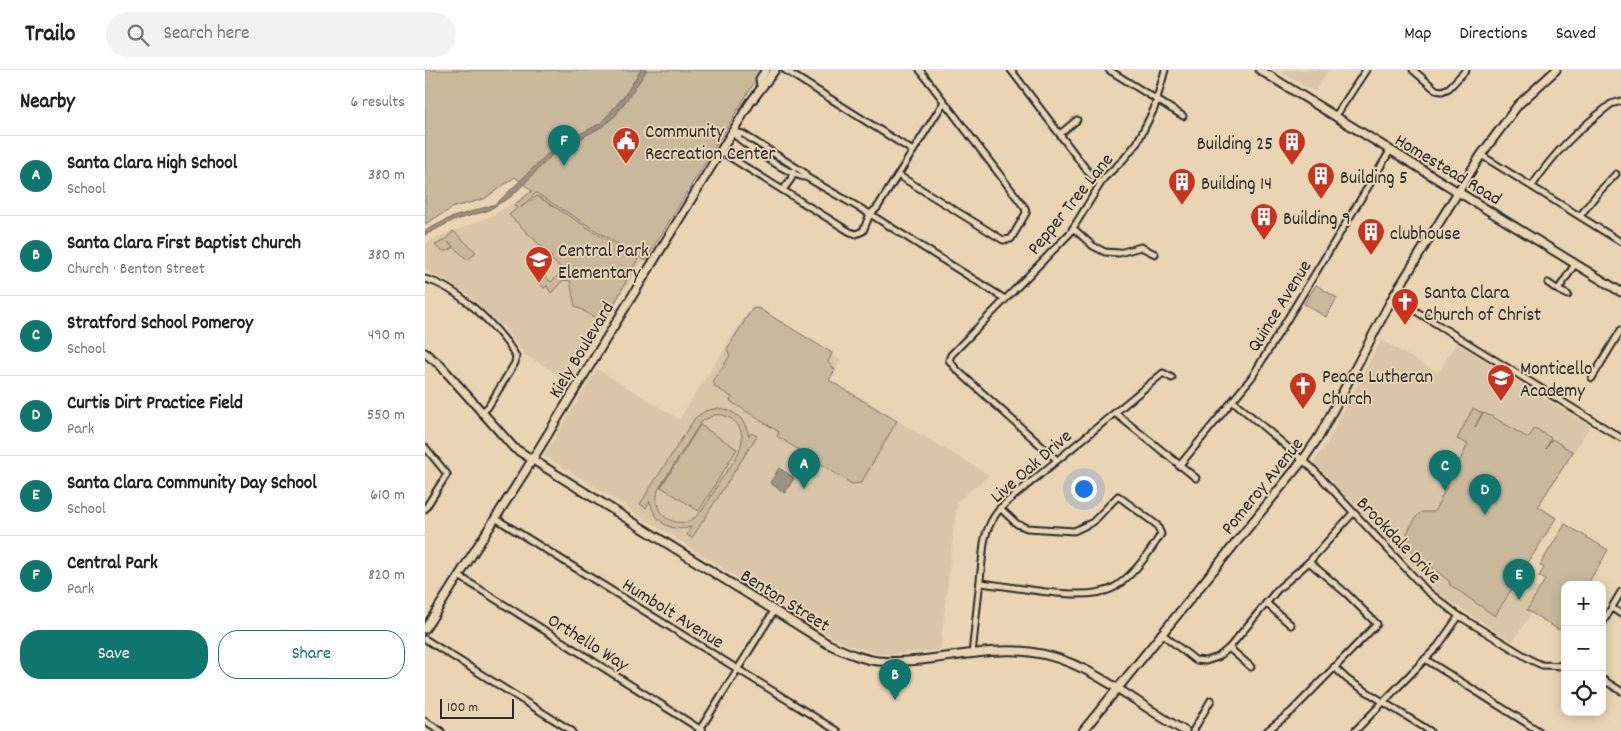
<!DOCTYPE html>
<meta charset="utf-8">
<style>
:root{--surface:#fff;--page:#f2f2f2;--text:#222;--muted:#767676;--line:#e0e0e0;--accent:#0f766e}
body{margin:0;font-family:Dekko,sans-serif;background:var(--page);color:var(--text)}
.controls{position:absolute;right:15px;bottom:15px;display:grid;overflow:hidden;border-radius:10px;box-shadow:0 2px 12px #0003}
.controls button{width:45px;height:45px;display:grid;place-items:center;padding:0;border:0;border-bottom:1px solid var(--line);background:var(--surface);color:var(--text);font:25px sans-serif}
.scale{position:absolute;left:15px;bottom:12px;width:74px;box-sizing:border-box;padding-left:5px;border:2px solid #2b2b2b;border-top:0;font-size:14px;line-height:18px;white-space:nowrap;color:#2b2b2b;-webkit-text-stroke:4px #e9d4b3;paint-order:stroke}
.you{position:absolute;left:658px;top:418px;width:18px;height:18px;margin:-12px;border:4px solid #fff;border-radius:50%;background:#1a73e8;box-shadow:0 0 0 8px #1a73e833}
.badge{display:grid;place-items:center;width:32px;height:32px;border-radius:50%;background:var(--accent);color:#fff;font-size:16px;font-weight:700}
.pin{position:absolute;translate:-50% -41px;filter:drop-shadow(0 1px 2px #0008)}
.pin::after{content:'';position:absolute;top:26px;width:18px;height:15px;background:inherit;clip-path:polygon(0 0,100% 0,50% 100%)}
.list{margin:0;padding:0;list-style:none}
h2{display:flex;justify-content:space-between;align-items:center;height:65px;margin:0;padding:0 20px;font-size:21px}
h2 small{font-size:16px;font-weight:400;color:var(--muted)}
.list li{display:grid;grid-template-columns:32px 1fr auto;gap:15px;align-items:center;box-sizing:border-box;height:80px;padding:0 20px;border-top:1px solid var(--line)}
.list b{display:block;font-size:19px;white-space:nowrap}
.list p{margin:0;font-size:16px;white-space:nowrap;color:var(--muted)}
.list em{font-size:16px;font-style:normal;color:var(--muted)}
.actions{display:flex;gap:10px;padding:15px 20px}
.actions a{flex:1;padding:11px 0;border:1px solid var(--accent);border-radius:20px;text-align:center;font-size:18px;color:var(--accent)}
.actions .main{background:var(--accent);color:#fff}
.icon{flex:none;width:28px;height:28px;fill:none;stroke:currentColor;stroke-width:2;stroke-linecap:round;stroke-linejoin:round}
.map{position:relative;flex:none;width:1196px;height:661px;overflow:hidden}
header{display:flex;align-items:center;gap:30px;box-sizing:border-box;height:70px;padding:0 25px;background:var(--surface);border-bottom:1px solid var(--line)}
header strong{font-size:24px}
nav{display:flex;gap:28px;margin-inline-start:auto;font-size:18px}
.search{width:350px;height:45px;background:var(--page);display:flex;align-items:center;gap:12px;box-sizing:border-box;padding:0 18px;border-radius:28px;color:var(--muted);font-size:19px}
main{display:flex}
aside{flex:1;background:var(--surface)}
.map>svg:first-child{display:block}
</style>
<header>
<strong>Trailo</strong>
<div class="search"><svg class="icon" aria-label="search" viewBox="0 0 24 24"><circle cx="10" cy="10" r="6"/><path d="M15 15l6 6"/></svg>Search here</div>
<nav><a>Map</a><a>Directions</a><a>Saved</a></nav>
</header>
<main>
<aside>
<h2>Nearby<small>6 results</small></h2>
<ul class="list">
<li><span class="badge">A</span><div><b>Santa Clara High School</b><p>School</p></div><em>380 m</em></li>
<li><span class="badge">B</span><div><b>Santa Clara First Baptist Church</b><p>Church · Benton Street</p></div><em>380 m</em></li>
<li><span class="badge">C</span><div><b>Stratford School Pomeroy</b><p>School</p></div><em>490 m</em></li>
<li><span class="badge">D</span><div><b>Curtis Dirt Practice Field</b><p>Park</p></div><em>550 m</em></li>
<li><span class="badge">E</span><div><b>Santa Clara Community Day School</b><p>School</p></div><em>610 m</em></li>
<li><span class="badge">F</span><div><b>Central Park</b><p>Park</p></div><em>820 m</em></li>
</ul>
<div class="actions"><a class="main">Save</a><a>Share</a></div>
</aside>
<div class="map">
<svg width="1196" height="661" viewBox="0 0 1196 661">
<rect width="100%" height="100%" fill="#e9d4b3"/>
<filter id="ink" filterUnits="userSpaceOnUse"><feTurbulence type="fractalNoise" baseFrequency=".02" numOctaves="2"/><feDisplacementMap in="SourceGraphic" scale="10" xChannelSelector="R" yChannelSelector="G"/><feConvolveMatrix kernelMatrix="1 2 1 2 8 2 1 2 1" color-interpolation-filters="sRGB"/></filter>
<g filter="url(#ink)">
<g fill="#d9c6a8">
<polygon points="859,0 903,0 890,22 857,3"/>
<polygon points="107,121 218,190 143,310 99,284 79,258 44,225 0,199 0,173 69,145"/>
<polygon points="328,235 416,290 404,310 564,405 532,432 515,580 466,584 452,583 424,575 408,568 119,385 172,299 254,349"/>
<polygon points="956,270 1013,303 1031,273 1165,356 1113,436 1131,448 1094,507 1114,519 1102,540 1106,543 1088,572 1015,525 889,392 902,373"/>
</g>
<g fill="#cab89d" stroke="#7a7264" fill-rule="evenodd">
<polygon points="0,0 337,0 220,191 111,123 95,138 112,126 213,189 179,253 150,236 145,211 138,210 126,223 122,216 119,218 107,206 114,200 126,212 138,200 126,189 127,187 84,145 92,138 89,135 107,121 90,107 59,129 29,137 0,154"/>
<path d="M28,161L51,182L43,190L23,172L28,178C22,183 15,182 10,175L20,170Z"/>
<polygon points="891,215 912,228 901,247 879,234"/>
<polygon points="333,238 407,283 403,292 410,300 404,310 472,351 436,413 427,414 352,366 354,362 305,331 307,327 290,317 288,310 305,286 302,279 327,239"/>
<path d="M293,338C310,340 320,349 324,366L326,363L332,366L267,468L262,465L266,457C246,463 229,452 225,431L221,438L215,434L270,348L280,341ZM289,345C297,344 304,346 310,352C330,371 302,399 292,416C285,427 278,444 266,450C257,455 245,452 238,445C231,438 231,429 233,420L276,352Z"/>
<polygon points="1048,338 1057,343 1050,357 1058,343 1068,347 1103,368 1110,358 1126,368 1121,379 1127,369 1148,382 1113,436 1131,448 1070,546 1025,515 1024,511 987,481 982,463 991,447 996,442 1009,442 1043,374 1032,369"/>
<polygon points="275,355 312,379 274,441 236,417"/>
<polygon points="1140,454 1183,480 1162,515 1140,515 1140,551 1134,560 1102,540 1120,510 1114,506 1119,498 1115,495"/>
</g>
<g fill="#9e917d" stroke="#70685c">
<polygon points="216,0 222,0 191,45 178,56 128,84 87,126 62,141 27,151 0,165 0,161 25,148 71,134 130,77 176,53 200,25"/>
<polygon points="354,398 369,408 360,423 345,413"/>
</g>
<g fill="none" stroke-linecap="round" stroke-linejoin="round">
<defs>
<g id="street">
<polyline points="360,0 488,81"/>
<polyline points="586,0 664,103 675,113"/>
<polyline points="684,0 758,46"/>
<polyline points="988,0 1011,20 1017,21 1024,18 1041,0"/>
<polyline points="910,47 941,0"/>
<path d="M307,62C316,72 368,108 381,107L445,144L580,229"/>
<polyline points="308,62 318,64 380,103 381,107"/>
<polyline points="635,64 652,50"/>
<polyline points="295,81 425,162 431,164 438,161 445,144"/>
<polyline points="1056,85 1196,172"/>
<polyline points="473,105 578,170 586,169 601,143 600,138 495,0"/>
<path d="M1107,116C1130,81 1153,60 1186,34L1196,31"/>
<polyline points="358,120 366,109 368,101"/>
<polyline points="445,144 452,138 519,32"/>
<polyline points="1155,146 1172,124 1191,104"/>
<polyline points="648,158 668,176 680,182 694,183 716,177 730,184"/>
<path d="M0,209C33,217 74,258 91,286L90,293L63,337L56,343"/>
<polyline points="1123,213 1133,220"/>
<polyline points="1143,225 1133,220 1150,194"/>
<polyline points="968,227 1196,368"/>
<polyline points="1167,308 1196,260"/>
<polyline points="808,331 887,398 1002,521 1034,546 1108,591 1117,595 1140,596"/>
<polyline points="690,343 771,408"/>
<polyline points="0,377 22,404 0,439"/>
<polyline points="632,390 531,299 524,290 526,285 645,163 679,108 698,90 712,73 729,39 740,0"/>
<polyline points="754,396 827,307 965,81"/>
<polyline points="70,448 412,661"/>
<polyline points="34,506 278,661"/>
<path d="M555,513C589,516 659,533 688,518C707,507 725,482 736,464L732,455L693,426L668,452L649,461L602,458L592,454L575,438"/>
<polyline points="841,533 866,555"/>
<polyline points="1187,538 1196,544"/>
<polyline points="1177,554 1196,522"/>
<polyline points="736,563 770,590 781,591 793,587 804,578 853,519 884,492 928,443"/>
<polyline points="0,569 147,661"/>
<polyline points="804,578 826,597"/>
<path d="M547,584L559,473C562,456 570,442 583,431L738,303L747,308"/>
<polyline points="1000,589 1114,661"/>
<polyline points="909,597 923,610 1005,661"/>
<polyline points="1177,609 1196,621"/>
<polyline points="0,651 16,661"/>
<polyline points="274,661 349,541"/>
<polyline points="768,661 786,630"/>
<polyline points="842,661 866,642 952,554 922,524 884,492"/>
<polyline points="930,661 1013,576 1034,546"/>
</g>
<g id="secondary">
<polyline points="835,0 1196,222"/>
<polyline points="336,16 335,9 341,0"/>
<path d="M0,283L15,295L89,378L403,574C419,581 435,589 453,591C503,595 555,576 605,582C663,589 710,634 760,661"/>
<polyline points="0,559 101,400 325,33 350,0"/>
<polyline points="658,661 878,390 895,365 968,227 1056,85 1093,35 1131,0"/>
</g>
</defs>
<use href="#street" stroke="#2b2b2b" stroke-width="9"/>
<use href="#secondary" stroke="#2b2b2b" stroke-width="11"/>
<use href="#street" stroke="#e9d4b3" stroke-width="5"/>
<use href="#secondary" stroke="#e9d4b3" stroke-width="7"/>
</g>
</g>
<defs>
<symbol id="civic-pin" viewBox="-11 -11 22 30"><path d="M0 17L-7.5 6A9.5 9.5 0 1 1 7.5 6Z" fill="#c8321e" stroke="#e9d4b3"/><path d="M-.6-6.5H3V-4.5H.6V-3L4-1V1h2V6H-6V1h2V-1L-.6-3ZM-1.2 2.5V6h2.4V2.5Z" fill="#fff"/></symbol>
<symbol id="building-pin" viewBox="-11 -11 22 30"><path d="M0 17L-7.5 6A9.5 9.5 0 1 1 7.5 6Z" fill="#c8321e" stroke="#e9d4b3"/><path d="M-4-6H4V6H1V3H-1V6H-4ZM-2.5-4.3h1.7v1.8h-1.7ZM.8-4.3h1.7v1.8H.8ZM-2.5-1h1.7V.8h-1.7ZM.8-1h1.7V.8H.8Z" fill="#fff"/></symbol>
<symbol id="school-pin" viewBox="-11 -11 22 30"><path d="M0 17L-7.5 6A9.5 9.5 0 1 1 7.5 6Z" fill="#c8321e" stroke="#e9d4b3"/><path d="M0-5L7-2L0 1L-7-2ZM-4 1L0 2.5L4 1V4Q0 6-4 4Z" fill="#fff"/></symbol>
<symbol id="church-pin" viewBox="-11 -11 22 30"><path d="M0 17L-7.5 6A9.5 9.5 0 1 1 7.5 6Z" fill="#c8321e" stroke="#e9d4b3"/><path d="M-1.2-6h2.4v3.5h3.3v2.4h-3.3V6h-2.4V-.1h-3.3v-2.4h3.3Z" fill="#fff"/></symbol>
</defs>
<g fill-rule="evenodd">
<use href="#civic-pin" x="185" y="55" width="32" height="43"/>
<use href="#building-pin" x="851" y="56" width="32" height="43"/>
<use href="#building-pin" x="880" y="90" width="32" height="43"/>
<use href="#building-pin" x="741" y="96" width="32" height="43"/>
<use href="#building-pin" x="823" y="131" width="32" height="43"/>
<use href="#building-pin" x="930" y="146" width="32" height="43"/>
<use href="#school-pin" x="98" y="174" width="32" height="43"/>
<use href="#church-pin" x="964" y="216" width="32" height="43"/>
<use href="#school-pin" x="1060" y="292" width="32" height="43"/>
<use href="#church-pin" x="862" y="300" width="32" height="43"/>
</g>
<g text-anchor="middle" stroke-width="4" stroke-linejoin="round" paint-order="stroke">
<g font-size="19" fill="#2b2b2b" stroke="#e9d4b3" text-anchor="start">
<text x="220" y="67">Community<tspan x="220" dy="22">Recreation Center</tspan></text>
<text x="848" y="79" text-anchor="end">Building 25</text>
<text x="915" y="113">Building 5</text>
<text x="776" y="119">Building 14</text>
<text x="858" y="154">Building 9</text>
<text x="965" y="169">clubhouse</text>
<text x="133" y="186">Central Park<tspan x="133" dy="22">Elementary</tspan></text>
<text x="999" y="228">Santa Clara<tspan x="999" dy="22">Church of Christ</tspan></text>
<text x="1095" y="304">Monticello<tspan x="1095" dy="22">Academy</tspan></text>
<text x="897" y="312">Peace Lutheran<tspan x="897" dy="22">Church</tspan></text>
</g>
<g font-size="19" fill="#2b2b2b" stroke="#e9d4b3">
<text transform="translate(1024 98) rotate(31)" y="7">Homestead Road</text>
<text transform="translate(644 133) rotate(-51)" y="7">Pepper Tree Lane</text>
<text transform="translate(853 235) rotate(-58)" y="7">Quince Avenue</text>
<text transform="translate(155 279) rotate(-59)" y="7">Kiely Boulevard</text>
<text transform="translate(605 395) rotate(-41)" y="7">Live Oak Drive</text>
<text transform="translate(836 415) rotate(-51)" y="7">Pomeroy Avenue</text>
<text transform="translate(975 469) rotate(46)" y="7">Brookdale Drive</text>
<text transform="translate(361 529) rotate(32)" y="7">Benton Street</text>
<text transform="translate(249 542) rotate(32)" y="7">Humbolt Avenue</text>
<text transform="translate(164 571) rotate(32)" y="7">Orthello Way</text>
</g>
</g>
</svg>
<div class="controls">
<button>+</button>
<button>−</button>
<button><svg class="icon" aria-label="locate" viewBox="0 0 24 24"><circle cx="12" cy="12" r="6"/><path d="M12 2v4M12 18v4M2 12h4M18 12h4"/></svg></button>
</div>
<div class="scale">100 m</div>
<div class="you"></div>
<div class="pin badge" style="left:379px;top:419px">A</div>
<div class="pin badge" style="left:470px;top:630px">B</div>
<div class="pin badge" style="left:1020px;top:421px">C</div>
<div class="pin badge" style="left:1060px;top:445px">D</div>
<div class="pin badge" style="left:1094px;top:530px">E</div>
<div class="pin badge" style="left:139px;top:96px">F</div>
</div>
</main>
